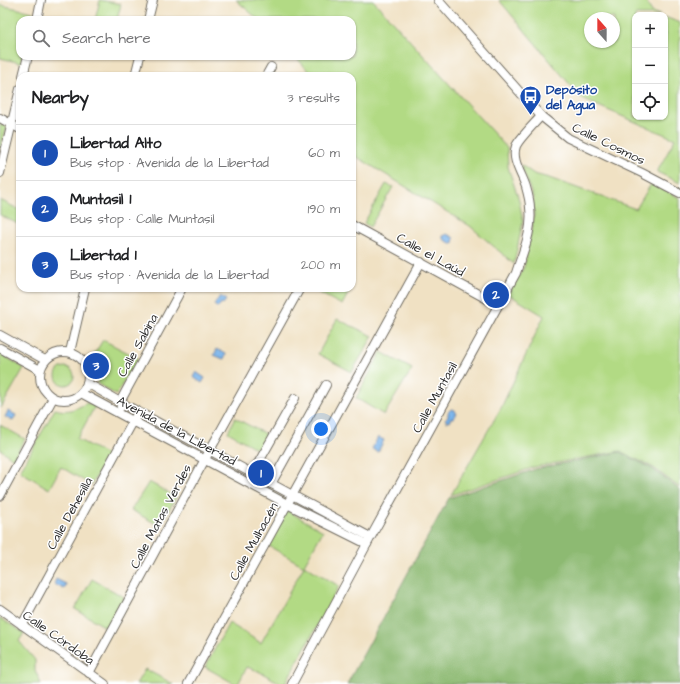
<!DOCTYPE html>
<meta charset="utf-8">
<style>
:root{--surface:#fff;--page:#f2f2f2;--text:#202124;--muted:#757577;--line:#e0e0e0;--accent:#c8321e}
body{margin:0;font-family:"Architects Daughter",sans-serif;background:var(--page);color:var(--text)}
.controls{position:absolute;right:12px;top:12px;display:grid;overflow:hidden;border-radius:8px;box-shadow:0 1px 3px #0004}
.controls button{width:36px;height:36px;display:grid;place-items:center;padding:0;border:0;border-bottom:1px solid var(--line);background:var(--surface);color:var(--text);font:20px sans-serif}
.compass{position:absolute;left:584px;top:12px;width:36px;height:36px;border-radius:50%;background:var(--surface);box-shadow:0 1px 3px #0004;rotate:339deg}
.you{position:absolute;left:321px;top:429px;width:14px;height:14px;margin:-10px;border:3px solid #fff;border-radius:50%;background:#1a73e8;box-shadow:0 0 0 6px #1a73e833}
.badge{display:grid;place-items:center;width:26px;height:26px;border-radius:50%;background:var(--accent);color:#fff;font-size:13px;font-weight:700}
.pin{position:absolute;translate:-50% -50%;border:2px solid #fff;box-shadow:0 1px 4px #0006}
.list{margin:0;padding:0;list-style:none}
h2{display:flex;justify-content:space-between;align-items:center;height:52px;margin:0;padding:0 16px;font-size:17px}
h2 small{font-size:13px;font-weight:400;color:var(--muted)}
.list li{display:grid;grid-template-columns:26px 1fr auto;gap:12px;align-items:center;box-sizing:border-box;height:56px;padding:0 16px;border-top:1px solid var(--line)}
.list b{display:block;font-size:15px;white-space:nowrap}
.list p{margin:0;font-size:13px;white-space:nowrap;color:var(--muted)}
.list em{font-size:13px;font-style:normal;color:var(--muted)}
.icon{flex:none;width:22px;height:22px;fill:none;stroke:currentColor;stroke-width:2;stroke-linecap:round;stroke-linejoin:round}
.map{position:relative;flex:none;width:680px;height:684px;overflow:hidden}
.search{position:absolute;background:var(--surface);box-shadow:0 1px 3px #0004;left:16px;top:16px;width:340px;height:44px;display:flex;align-items:center;gap:10px;box-sizing:border-box;padding:0 14px;border-radius:12px;color:var(--muted);font-size:15px}
.panel{position:absolute;background:var(--surface);box-shadow:0 1px 3px #0004;left:16px;top:72px;width:340px;height:220px;border-radius:12px}
.map>svg:first-child{display:block}
</style>
<div class="map">
<svg width="680" height="684" viewBox="0 0 680 684">
<rect width="100%" height="100%" fill="#fff"/>
<filter id="ink" filterUnits="userSpaceOnUse"><feTurbulence type="fractalNoise" baseFrequency=".025" numOctaves="2"/><feDisplacementMap in="SourceGraphic" scale="8" xChannelSelector="R" yChannelSelector="G"/><feConvolveMatrix kernelMatrix="1 2 1 2 8 2 1 2 1" color-interpolation-filters="sRGB"/></filter>
<filter id="wash" filterUnits="userSpaceOnUse"><feTurbulence type="fractalNoise" baseFrequency=".012" numOctaves="4" result="noise"/><feDisplacementMap in="SourceGraphic" scale="16" xChannelSelector="R" yChannelSelector="G"/><feGaussianBlur stdDeviation="0.9" result="paint"/><feColorMatrix in="noise" values="0 0 0 0 0 0 0 0 0 0 0 0 0 0 0 0 0 1.4 0 .05"/><feComposite in="paint" operator="in"/></filter>
<g filter="url(#wash)">
<rect width="100%" height="100%" fill="#f0e1c3"/>
<g fill="#b2da84" stroke="#6e8258" fill-rule="evenodd">
<polygon points="100,0 121,4 117,20 95,20"/>
<polygon points="236,0 373,0 507,148 508,167 519,200 523,221 514,264 470,226 352,154 352,76 313,76 295,56 352,56 352,20 259,20"/>
<path d="M499,0H645L652,12L660,15H635V117H665V17L680,23V183L657,172L675,139L582,99ZM590,18H614V42H590Z"/>
<polygon points="0,5 33,12 32,20 20,20 20,56 23,56 21,63 0,58"/>
<polygon points="0,124 7,127 0,151"/>
<polygon points="521,165 534,174 549,178 636,209 651,184 680,198 680,488 654,468 620,451 535,467 451,495 501,408 544,316 508,294 524,267 534,216 533,198"/>
<polygon points="386,184 393,187 370,227 364,223"/>
<polygon points="0,200 20,210 20,225 0,215"/>
<polygon points="310,288 351,288 342,305"/>
<polygon points="337,319 373,336 352,372 318,354"/>
<polygon points="103,340 138,358 116,395 98,384 97,366 93,356"/>
<polygon points="381,352 412,369 384,415 356,398"/>
<polygon points="1,354 24,368 1,408 0,357"/>
<circle cx="65" cy="376" r="9"/>
<path d="M87,403L95,406L77,439L109,456L91,485L61,467L49,489L20,471L55,409C67,413 76,409 87,403Z"/>
<polygon points="235,418 271,437 262,452 228,432"/>
<polygon points="0,425 25,439 13,459 0,449"/>
<polygon points="149,482 176,497 160,526 131,510"/>
<polygon points="286,510 323,531 304,565 339,586 285,684 282,684 260,672 247,667 238,684 235,684 205,667 229,623 261,643 304,566 267,545"/>
<polygon points="92,579 124,597 107,628 75,609"/>
<polygon points="0,618 24,633 19,641 35,660 35,670 41,684 0,684"/>
<polygon points="145,669 173,684 136,684"/>
</g>
<polygon fill="#8dba72" stroke="#5c724e" points="620,452 653,469 680,490 680,684 347,684 449,498 536,469"/>
<g fill="#79b3ea" stroke="#526f8a">
<polygon points="447,234 454,238 453,243 450,243 443,239 443,236"/>
<polygon points="220,296 226,300 223,304 221,303 218,308 214,305"/>
<polygon points="217,349 226,354 225,358 223,359 214,355"/>
<polygon points="196,372 205,378 202,383 193,377"/>
<polygon points="451,409 455,410 456,415 454,418 450,418 450,421 447,422 445,419 448,416 448,412"/>
<polygon points="8,411 16,415 13,421 5,417"/>
<polygon points="378,437 384,440 378,452 372,449"/>
<polygon points="56,579 66,584 66,587 64,589 54,584"/>
</g>
</g>
<g filter="url(#ink)">
<g fill="none" stroke-linecap="round" stroke-linejoin="round">
<defs>
<g id="minor">
<polyline points="438,0 541,116 568,138 642,173 680,193"/>
<polyline points="37,20 41,0"/>
<polyline points="148,20 153,0"/>
<polyline points="23,76 28,56"/>
<polyline points="135,76 140,56"/>
<polyline points="266,76 271,67"/>
<polyline points="0,118 20,129"/>
<polyline points="0,173 20,89"/>
<polyline points="352,225 498,305"/>
<polyline points="0,335 45,360"/>
<polyline points="0,348 40,370"/>
<circle cx="64" cy="376" r="24"/>
<polyline points="70,352 85,288"/>
<polyline points="87,383 120,402 370,537"/>
<polyline points="81,393 287,504 367,544"/>
<polyline points="121,407 120,402 182,288"/>
<polyline points="252,474 295,398"/>
<polyline points="271,484 326,385"/>
<polyline points="0,496 53,398"/>
<polyline points="0,609 105,684"/>
<polyline points="22,625 136,416"/>
<polyline points="89,673 210,450 300,288"/>
<polyline points="188,684 421,262"/>
<path d="M292,684L367,544L516,273C523,251 533,231 530,208C530,201 528,194 526,187C522,174 511,160 516,146C519,139 535,123 541,116"/>
</g>
</defs>
<use href="#minor" stroke="#706b60" stroke-width="10"/>
<use href="#minor" stroke="#fff" stroke-width="8"/>
</g>
</g>
<defs>
<symbol id="bus-pin" viewBox="-11 -11 22 30"><path d="M0 17L-7.5 6A9.5 9.5 0 1 1 7.5 6Z" fill="#1a4fb4" stroke="#fff"/><path d="M-5-6H5V4H4V6H2V4H-2V6H-4V4H-5ZM-3.5-4V0h7V-4ZM-3.5 1.2v1.5H-2V1.2ZM2 1.2v1.5H3.5V1.2Z" fill="#fff"/></symbol>
</defs>
<g fill-rule="evenodd">
<use href="#bus-pin" x="518" y="84" width="25" height="34"/>
</g>
<g text-anchor="middle" stroke-width="3" stroke-linejoin="round" paint-order="stroke">
<g font-size="13" font-weight="bold" fill="#164399" stroke="#fff" text-anchor="start">
<text x="546" y="94">Depósito<tspan x="546" dy="15">del Agua</tspan></text>
</g>
<g font-size="13" fill="#2b2b2b" stroke="#fff">
<text transform="translate(609 143) rotate(26)" y="5">Calle Cosmos</text>
<text transform="translate(431 254) rotate(29)" y="5">Calle el Laúd</text>
<text transform="translate(137 345) rotate(-61)" y="5">Calle Sabina</text>
<text transform="translate(434 397) rotate(-61)" y="5">Calle Muntasil</text>
<text transform="translate(177 430) rotate(28)" y="5">Avenida de la Libertad</text>
<text transform="translate(69 513) rotate(-61)" y="5">Calle Dehesilla</text>
<text transform="translate(160 516) rotate(-62)" y="5">Calle Matas Verdes</text>
<text transform="translate(253 541) rotate(-61)" y="5">Calle Mulhacén</text>
<text transform="translate(59 637) rotate(35)" y="5">Calle Córdoba</text>
</g>
</g>
</svg>
<div class="controls">
<button>+</button>
<button>−</button>
<button><svg class="icon" aria-label="locate" viewBox="0 0 24 24"><circle cx="12" cy="12" r="6"/><path d="M12 2v4M12 18v4M2 12h4M18 12h4"/></svg></button>
</div>
<svg class="compass" viewBox="-18 -18 36 36"><path d="M0-13l5 13h-10z" fill="#e53935"/><path d="M0 13l5-13h-10z" fill="#757577"/></svg>
<div class="you"></div>
<div class="pin badge" style="left:261px;top:473px;background:#1a4fb4">1</div>
<div class="pin badge" style="left:496px;top:295px;background:#1a4fb4">2</div>
<div class="pin badge" style="left:96px;top:366px;background:#1a4fb4">3</div>
<div class="search"><svg class="icon" aria-label="search" viewBox="0 0 24 24"><circle cx="10" cy="10" r="6"/><path d="M15 15l6 6"/></svg>Search here</div>
<section class="panel">
<h2>Nearby<small>3 results</small></h2>
<ul class="list">
<li><span class="badge" style="background:#1a4fb4">1</span><div><b>Libertad Alto</b><p>Bus stop · Avenida de la Libertad</p></div><em>60 m</em></li>
<li><span class="badge" style="background:#1a4fb4">2</span><div><b>Muntasil 1</b><p>Bus stop · Calle Muntasil</p></div><em>190 m</em></li>
<li><span class="badge" style="background:#1a4fb4">3</span><div><b>Libertad 1</b><p>Bus stop · Avenida de la Libertad</p></div><em>200 m</em></li>
</ul>
</section>
</div>
